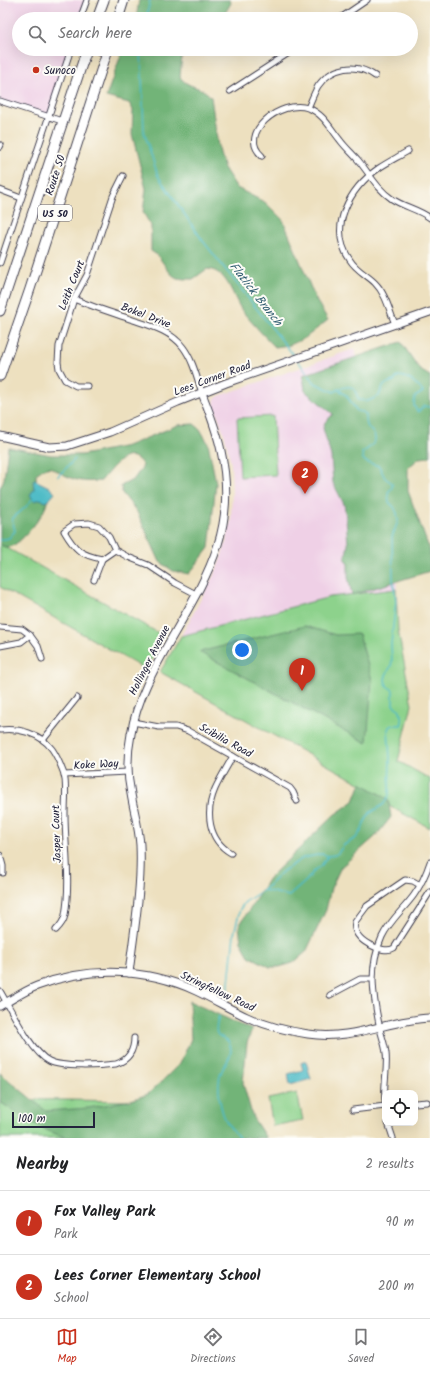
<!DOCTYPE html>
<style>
:root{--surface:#fff;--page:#f2f2f2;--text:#202124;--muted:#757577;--line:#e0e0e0;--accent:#c8321e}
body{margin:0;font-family:Kalam,sans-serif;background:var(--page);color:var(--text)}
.controls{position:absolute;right:12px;bottom:12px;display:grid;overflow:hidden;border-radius:8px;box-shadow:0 4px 16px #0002}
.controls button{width:36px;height:36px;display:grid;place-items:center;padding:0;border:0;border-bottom:1px solid var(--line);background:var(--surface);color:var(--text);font:20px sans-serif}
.scale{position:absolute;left:12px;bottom:10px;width:83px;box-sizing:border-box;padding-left:4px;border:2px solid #22223b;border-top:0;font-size:11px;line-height:14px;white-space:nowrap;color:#22223b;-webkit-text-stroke:3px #fdfcf7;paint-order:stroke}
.you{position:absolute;left:242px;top:650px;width:14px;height:14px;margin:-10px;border:3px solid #fff;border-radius:50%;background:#1a73e8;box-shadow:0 0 0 6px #1a73e833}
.badge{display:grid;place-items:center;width:26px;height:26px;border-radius:50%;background:var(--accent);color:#fff;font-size:13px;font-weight:700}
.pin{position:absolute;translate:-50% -33px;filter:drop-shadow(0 1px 2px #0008)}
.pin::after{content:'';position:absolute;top:21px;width:14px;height:12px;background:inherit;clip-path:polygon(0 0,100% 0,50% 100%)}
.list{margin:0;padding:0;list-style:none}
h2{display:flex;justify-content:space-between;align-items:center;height:52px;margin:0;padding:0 16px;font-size:17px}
h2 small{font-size:13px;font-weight:400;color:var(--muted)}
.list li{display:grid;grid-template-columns:26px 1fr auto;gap:12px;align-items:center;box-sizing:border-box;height:64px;padding:0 16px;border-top:1px solid var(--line)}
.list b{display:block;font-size:15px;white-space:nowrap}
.list p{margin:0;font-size:13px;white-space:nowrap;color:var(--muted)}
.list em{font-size:13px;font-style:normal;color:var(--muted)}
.icon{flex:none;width:22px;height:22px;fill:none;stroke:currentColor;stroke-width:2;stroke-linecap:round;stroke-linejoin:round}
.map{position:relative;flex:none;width:430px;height:1138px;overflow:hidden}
.search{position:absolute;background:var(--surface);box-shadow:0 4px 16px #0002;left:12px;right:12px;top:12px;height:44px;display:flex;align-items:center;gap:10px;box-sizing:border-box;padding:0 14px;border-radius:22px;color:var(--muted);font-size:15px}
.sheet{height:180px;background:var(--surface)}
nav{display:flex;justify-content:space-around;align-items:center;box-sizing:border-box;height:56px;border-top:1px solid var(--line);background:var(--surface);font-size:11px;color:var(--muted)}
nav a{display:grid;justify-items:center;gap:2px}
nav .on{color:var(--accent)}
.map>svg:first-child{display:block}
</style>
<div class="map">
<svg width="430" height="1138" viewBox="0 0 430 1138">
<rect width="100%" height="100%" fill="#fdfcf7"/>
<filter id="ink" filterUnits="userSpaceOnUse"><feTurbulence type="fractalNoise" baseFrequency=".025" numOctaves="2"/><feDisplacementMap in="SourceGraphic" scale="8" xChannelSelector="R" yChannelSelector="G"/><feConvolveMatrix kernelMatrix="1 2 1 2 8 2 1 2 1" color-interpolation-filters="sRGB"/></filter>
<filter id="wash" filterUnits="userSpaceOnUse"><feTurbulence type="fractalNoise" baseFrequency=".012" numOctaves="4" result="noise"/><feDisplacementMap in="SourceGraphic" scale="16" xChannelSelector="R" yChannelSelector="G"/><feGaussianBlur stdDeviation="0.9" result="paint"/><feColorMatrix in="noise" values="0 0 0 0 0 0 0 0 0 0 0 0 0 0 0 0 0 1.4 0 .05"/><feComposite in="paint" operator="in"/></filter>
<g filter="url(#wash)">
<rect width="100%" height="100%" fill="#ede0bf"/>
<g fill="#efd0e6">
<polygon points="0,0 87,0 80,19 19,19 19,49 71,49 49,117 0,101"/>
<polygon points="354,349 399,462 395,548 397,589 330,597 181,636 216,571 226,543 231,519 232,490 231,464 225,437 214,405 215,399 219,396"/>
</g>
<g fill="#8dd28c" stroke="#587a64">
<polygon points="273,416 276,475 240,477 237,418"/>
<polygon points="0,544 164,636 146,670 0,587"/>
<polygon points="396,589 398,630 412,705 398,761 430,779 430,828 389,806 388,799 160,672 181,636 330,597"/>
<polygon points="297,1093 303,1120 273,1126 268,1099"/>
<polygon points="0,1099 202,1102 210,1138 0,1138"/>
</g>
<g fill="#72b478" stroke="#4a6b5a">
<polygon points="139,0 230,0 231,3 224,15 206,19 136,19"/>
<path d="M123,49H184L182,54L180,77C188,89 202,85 211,97L219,153L224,168L237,188L266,203L283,220L316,300L328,320L305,338L290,345L275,347C264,336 253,324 243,312C232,297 229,271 207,269L193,279C188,279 182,279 177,278C166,273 163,257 151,251V226L143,212L146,189L132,134L133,110L129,103L106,97Z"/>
<polygon points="401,342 420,370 430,376 430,457 419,458 408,468 408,491 430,551 430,571 352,595 348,577 348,564 345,559 348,545 346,518 344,504 333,483 331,456 323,428 325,422 333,414 305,391 303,375"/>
<path d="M194,424L200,429L208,443L216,483L209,548L189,574L173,571L160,562L137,512L122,493L121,486L134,479L143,466C130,442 111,469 101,481C77,483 71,479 50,467L43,469L36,474C35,489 47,491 47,502C46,513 22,542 12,546C8,548 3,547 0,544V488L4,479L8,447L51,455H82L127,446L178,425Z"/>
<polygon points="305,626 336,635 359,634 372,680 367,743 199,652"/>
<polygon points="361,783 388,799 391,817 376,836 341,867 331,888 326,910 306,952 293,963 279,967 270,967 249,956 241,942 239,926 269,878 334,815 354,801"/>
<path d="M189,1001L252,1030L247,1043L243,1083L253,1118L266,1138H69C46,1133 20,1115 0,1102V1073L46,1111L89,1108L131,1100L148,1094L162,1081L180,1063L191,1039Z"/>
</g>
<g fill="#4dbbc6" stroke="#386e80">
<polygon points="35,480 49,487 55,493 49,500 45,502 41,499 34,501 30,495 34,489 33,481"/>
<polygon points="306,1061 311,1079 290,1085 288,1074 303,1070 301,1063"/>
</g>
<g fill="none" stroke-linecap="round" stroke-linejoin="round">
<g stroke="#4dbbc6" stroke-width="1.5">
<polyline points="146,19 150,0"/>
<polyline points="141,49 144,132 158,176 203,241 295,357"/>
<path d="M298,361L315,383L334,392C341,388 347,385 354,388L359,400L368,401L379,396C382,387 384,383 394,381L398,376C410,377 416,383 423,392L415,397L414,406L418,412L424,406L430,407"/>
<polyline points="58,476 75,459"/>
<path d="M0,540L9,538L15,531L12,519C19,512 28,507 32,499"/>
<polyline points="264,890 289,896 306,881 315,870 321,866 328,856"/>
<path d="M228,993L234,934L240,909L245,902L260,892L264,890L283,871L303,858L322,854L328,856L335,855L338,853L344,845L356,838L362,830L364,823L370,813L384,804L389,795L390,758L388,730L389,727L393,725H401L402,722L400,710L393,705V690L387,686L385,680L386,675L391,666L392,661L391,644L396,601L393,580L392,537L398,521L397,513L394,507L389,502L388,492L392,488V483L385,478L379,466L366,462L363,459L362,453C368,448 380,442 373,433C371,430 368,429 367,425C366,422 366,418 366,415L363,412L357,411L346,395L338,389"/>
<path d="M219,1016C210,1045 226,1031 230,1045C234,1056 224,1064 221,1073C216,1086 220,1112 228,1124C231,1129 236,1133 239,1138"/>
</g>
</g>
</g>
<g filter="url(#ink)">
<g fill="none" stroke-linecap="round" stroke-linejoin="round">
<defs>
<g id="street">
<polyline points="80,19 87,0"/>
<polyline points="339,19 367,0"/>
<polyline points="92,49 106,54"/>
<polyline points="230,91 295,49"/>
<polyline points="0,101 62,121"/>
<path d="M308,108C311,101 314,93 318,86C332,66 356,63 375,76"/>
<polyline points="0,147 1,145"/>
<path d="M262,156C237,134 280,99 308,108C324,114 330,128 340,140C345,147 352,153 358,160C369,173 377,189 392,199C404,207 418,209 430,218"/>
<polyline points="0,190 21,198"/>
<polyline points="0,263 71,49"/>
<path d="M74,299C93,307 113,313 133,320C151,326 171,331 183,347C193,360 197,378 202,393"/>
<path d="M395,324C389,310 386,294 375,283C367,275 356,270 350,260C327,227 350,188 379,168C388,162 398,157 408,151"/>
<polyline points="87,386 76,386 65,380 59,369 58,362 59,346 74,299 87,275 113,196 123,176"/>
<path d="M115,550L102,559C81,555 75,550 64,531L74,524L89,523L99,526L109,537L115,550L128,557L148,565L175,583L196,594"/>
<polyline points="94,580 102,559"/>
<polyline points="0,627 22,629 30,635 21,642 0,646"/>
<polyline points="30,635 38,646 42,659"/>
<polyline points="133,722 159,727 176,727 188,731 290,788 293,792 297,801"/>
<path d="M0,730C19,728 40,733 52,749C57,756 61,766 64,774C67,784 65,802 65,814C65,847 71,882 65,915C64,921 60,926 56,930"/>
<polyline points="43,740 77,698"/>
<polyline points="64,775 128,772"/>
<path d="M231,853C208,840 205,812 215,789C220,778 227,767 233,756"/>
<polyline points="0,855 3,866 3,873"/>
<path d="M420,885L413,881L405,880L367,906L355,922C350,940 384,955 394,948L430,892"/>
<path d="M0,991C11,1009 31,1052 49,1061C63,1068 99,1066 116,1064C128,1060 134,1052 134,1038"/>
<polyline points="330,995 360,979 372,979"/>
<path d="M385,1101C383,1085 388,1069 386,1053C385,1045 382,1037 380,1029C373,996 368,968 382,937C390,920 404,909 414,895C421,885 426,874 430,862"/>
<polyline points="415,1103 427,1102"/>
<polyline points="353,1110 385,1106"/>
<polyline points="388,1123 393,1138"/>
</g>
<g id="secondary">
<polyline points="0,436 49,447 67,446 110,432 178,402 226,383 430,312"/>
<path d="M129,973C134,931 142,887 140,845C139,828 134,812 131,794C127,775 127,754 131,734C137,699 154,669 171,639C208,575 238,528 221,451C217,431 209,412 202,393"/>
<path d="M0,1006C13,999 24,991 37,986C88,966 146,968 196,991C213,999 230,1009 247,1017C266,1026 288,1031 308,1034C354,1041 387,1020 430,1018"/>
</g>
<g id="highway">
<polyline points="97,19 104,0"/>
<polyline points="118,19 124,0"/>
<polyline points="0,311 87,49"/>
<polyline points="0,376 30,289 108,49"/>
</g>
</defs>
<use href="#street" stroke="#403e4f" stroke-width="7"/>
<use href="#secondary" stroke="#403e4f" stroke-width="9"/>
<use href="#highway" stroke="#403e4f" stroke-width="11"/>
<use href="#street" stroke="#fff" stroke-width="5"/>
<use href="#secondary" stroke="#fff" stroke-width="7"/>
<use href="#highway" stroke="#fff" stroke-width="9"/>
</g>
</g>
<circle fill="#c8321e" stroke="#fdfcf7" stroke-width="1.5" cx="36" cy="70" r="4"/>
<g text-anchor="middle" stroke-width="4" stroke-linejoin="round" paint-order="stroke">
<rect fill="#fdfcf7" stroke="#646373" stroke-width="1" x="38" y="205" width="34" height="16" rx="3"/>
<g font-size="10" font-weight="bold" fill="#22223b">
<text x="55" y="217">US 50</text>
</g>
<g font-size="11" fill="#22223b" stroke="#fdfcf7" text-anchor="start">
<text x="44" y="74">Sunoco</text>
</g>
<g font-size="11" fill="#22223b" stroke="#fdfcf7">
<text transform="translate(55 175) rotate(-72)" y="4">Route 50</text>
<text transform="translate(71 285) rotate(-68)" y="4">Leith Court</text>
<text transform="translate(146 315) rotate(21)" y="4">Bokel Drive</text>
<text transform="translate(212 378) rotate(-20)" y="4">Lees Corner Road</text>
<text transform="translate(149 660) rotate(-63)" y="4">Hollinger Avenue</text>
<text transform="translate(226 740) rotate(29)" y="4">Scibilia Road</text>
<text transform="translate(96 764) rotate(-3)" y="4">Koke Way</text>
<text transform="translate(56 834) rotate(-92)" y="4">Jasper Court</text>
<text transform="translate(218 991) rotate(25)" y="4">Stringfellow Road</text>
</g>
<g font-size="12" font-style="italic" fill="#335f73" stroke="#fdfcf7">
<text transform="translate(256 294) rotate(52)" y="4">Flatlick Branch</text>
</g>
</g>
</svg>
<div class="controls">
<button><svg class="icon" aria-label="locate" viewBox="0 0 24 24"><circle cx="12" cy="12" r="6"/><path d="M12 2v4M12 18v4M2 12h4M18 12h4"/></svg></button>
</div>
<div class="scale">100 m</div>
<div class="you"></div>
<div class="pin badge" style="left:302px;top:691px">1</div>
<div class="pin badge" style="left:305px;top:494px">2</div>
<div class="search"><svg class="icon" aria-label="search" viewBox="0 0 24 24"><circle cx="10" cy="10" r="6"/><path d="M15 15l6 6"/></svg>Search here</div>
</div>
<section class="sheet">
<h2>Nearby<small>2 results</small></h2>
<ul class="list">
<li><span class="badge">1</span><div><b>Fox Valley Park</b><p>Park</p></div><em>90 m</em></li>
<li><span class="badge">2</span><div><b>Lees Corner Elementary School</b><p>School</p></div><em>200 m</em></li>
</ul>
</section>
<nav>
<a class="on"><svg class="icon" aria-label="map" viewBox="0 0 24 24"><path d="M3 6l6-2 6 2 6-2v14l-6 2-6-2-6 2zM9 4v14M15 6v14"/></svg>Map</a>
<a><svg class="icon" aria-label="directions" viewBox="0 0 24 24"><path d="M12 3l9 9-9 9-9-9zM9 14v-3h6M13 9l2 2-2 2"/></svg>Directions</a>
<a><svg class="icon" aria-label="saved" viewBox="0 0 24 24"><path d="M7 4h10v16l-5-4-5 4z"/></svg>Saved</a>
</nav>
